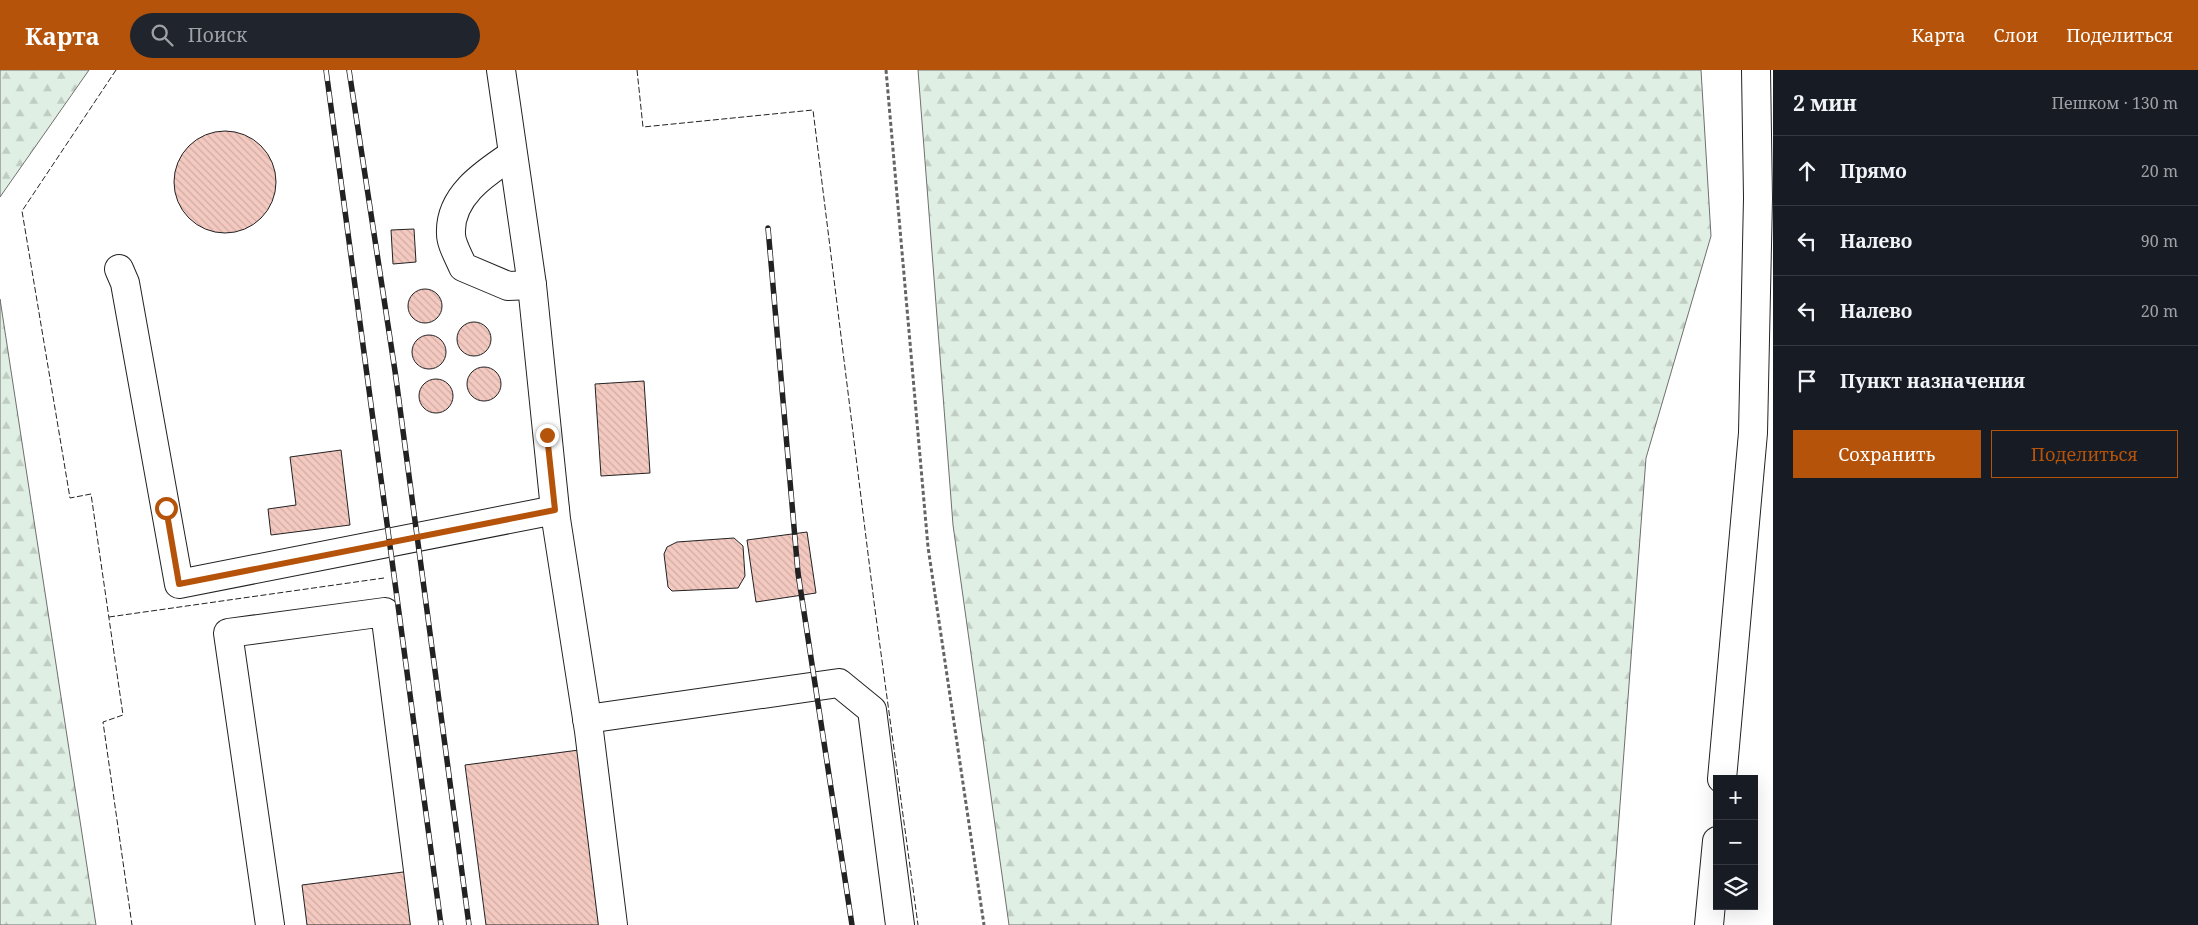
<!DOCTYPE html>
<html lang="ru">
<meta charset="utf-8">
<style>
:root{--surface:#171b24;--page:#20242c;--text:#f1f3f6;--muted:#9ea1a6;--line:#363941;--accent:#b45309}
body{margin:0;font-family:"Noto Serif",serif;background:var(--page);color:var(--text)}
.controls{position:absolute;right:15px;bottom:15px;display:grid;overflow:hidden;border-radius:0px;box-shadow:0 5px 20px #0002}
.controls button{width:45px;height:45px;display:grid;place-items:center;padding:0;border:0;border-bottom:1px solid var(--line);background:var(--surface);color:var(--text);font:25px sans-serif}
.stop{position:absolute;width:15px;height:15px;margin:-11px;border:4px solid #b45309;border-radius:50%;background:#fff}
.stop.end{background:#b45309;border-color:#fff;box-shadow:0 1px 5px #0008}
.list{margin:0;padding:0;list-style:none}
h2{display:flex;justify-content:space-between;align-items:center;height:65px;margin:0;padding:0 20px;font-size:21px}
h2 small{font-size:16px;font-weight:400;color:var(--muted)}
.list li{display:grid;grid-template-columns:32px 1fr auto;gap:15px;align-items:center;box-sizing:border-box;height:70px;padding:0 20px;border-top:1px solid var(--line)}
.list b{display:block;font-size:19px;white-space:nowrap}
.list em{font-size:16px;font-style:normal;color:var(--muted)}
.actions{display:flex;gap:10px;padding:15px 20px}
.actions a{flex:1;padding:11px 0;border:1px solid var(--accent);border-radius:0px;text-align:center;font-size:18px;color:var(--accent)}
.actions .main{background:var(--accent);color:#fff}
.icon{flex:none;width:28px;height:28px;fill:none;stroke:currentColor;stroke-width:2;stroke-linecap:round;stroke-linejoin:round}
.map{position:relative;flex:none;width:1773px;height:855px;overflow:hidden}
header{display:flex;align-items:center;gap:30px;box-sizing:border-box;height:70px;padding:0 25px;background:var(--accent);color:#fff}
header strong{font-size:24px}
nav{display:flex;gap:28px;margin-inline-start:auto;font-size:18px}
.search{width:350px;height:45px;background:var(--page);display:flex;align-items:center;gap:12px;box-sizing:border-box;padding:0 18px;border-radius:28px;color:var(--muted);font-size:19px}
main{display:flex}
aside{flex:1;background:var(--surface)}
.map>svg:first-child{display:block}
</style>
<header>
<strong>Карта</strong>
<div class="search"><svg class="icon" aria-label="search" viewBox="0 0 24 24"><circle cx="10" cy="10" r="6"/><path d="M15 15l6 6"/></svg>Поиск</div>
<nav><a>Карта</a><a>Слои</a><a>Поделиться</a></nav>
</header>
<main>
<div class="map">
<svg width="1773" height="855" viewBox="0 0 1773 855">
<defs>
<pattern id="forest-firs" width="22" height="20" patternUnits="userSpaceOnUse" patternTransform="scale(1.25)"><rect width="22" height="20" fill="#e0efe3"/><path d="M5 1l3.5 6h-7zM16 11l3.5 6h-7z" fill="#c0cdc2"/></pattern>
<pattern id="building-back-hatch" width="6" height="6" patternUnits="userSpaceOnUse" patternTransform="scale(1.25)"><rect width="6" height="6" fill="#f3c9c0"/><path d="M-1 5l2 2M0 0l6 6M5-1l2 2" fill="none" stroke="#d0aca5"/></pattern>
</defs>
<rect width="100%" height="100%" fill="#fff"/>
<g fill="url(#forest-firs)" stroke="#6f6f6f">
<polygon points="0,0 89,0 0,127"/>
<polygon points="918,0 1701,0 1711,166 1646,388 1611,855 1009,855 953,455"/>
<polygon points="0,229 96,855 0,855"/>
</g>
<g fill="url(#building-back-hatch)" stroke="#222">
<circle cx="225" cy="112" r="51"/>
<polygon points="414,159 416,192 393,194 391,160"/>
<circle cx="425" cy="236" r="17"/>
<circle cx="474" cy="269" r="17"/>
<circle cx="429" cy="282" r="17"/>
<circle cx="484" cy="314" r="17"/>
<circle cx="436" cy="326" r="17"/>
<polygon points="644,311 650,403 601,406 595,314"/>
<polygon points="341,380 350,455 271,465 268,439 296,435 290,387"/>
<polygon points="807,462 816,523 756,532 747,470"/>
<polygon points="734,468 743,476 745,506 738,518 672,521 668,517 664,484 667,477 677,472"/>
<polygon points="579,680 602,855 486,855 465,695"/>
<polygon points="411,801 418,855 307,855 302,815"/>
</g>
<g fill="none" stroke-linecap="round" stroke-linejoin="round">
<defs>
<g id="minor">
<polyline points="501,0 532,215 556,449 589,661 613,855"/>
<path d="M512,85C485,103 449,126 451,164C451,174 459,187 463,197L508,216L532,215"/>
<polyline points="119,199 125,213 179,514 555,440"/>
<polyline points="587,649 839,613 872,640 900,855"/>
<polyline points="270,855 228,563 385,542 425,855"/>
</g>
<g id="major">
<polyline points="1722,709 1753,363 1758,128 1756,0"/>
<polyline points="1709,855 1717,771"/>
</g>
</defs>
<use href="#minor" stroke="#222" stroke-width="30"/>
<use href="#major" stroke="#222" stroke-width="30"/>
<polyline stroke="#646464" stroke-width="3" stroke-dasharray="4 2.5" stroke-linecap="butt" points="886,0 928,477 984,855"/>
<use href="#minor" stroke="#fff" stroke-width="28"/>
<use href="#major" stroke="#fff" stroke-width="28"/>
<defs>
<g id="rail">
<polyline points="326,0 441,855"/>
<polyline points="349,0 395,301 469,855"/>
<polyline points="768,158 798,503 852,855"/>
</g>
</defs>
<use href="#rail" stroke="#222" stroke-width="5.5"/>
<use href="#rail" stroke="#fff" stroke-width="4" stroke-dasharray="11" stroke-linecap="butt"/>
<g stroke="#222" stroke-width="1" stroke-dasharray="6 2.5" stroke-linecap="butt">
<polyline points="116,0 22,141 70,428 91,424 123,645 103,652 132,855"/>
<polyline points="637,0 643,57 813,40 874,532 918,855"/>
<polyline points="109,547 384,508"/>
</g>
</g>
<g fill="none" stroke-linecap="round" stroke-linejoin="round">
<polyline stroke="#b45309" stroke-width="6" points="166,438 179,514 555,440 547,365"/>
</g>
</svg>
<div class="controls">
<button>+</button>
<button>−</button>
<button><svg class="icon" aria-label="layers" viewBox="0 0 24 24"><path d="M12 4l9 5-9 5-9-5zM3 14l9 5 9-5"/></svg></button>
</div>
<div class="stop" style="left:166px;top:438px"></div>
<div class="stop end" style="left:547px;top:365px"></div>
</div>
<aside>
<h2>2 мин<small>Пешком · 130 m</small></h2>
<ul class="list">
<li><svg class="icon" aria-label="ahead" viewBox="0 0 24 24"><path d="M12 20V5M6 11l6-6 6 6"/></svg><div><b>Прямо</b></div><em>20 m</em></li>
<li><svg class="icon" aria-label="left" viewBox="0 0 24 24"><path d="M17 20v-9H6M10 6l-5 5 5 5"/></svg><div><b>Налево</b></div><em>90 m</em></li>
<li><svg class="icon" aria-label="left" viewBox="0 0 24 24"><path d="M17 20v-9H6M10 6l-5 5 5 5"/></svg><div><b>Налево</b></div><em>20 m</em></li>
<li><svg class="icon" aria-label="arrive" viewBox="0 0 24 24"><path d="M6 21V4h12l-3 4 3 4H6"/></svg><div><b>Пункт назначения</b></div></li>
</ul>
<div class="actions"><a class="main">Сохранить</a><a>Поделиться</a></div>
</aside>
</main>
